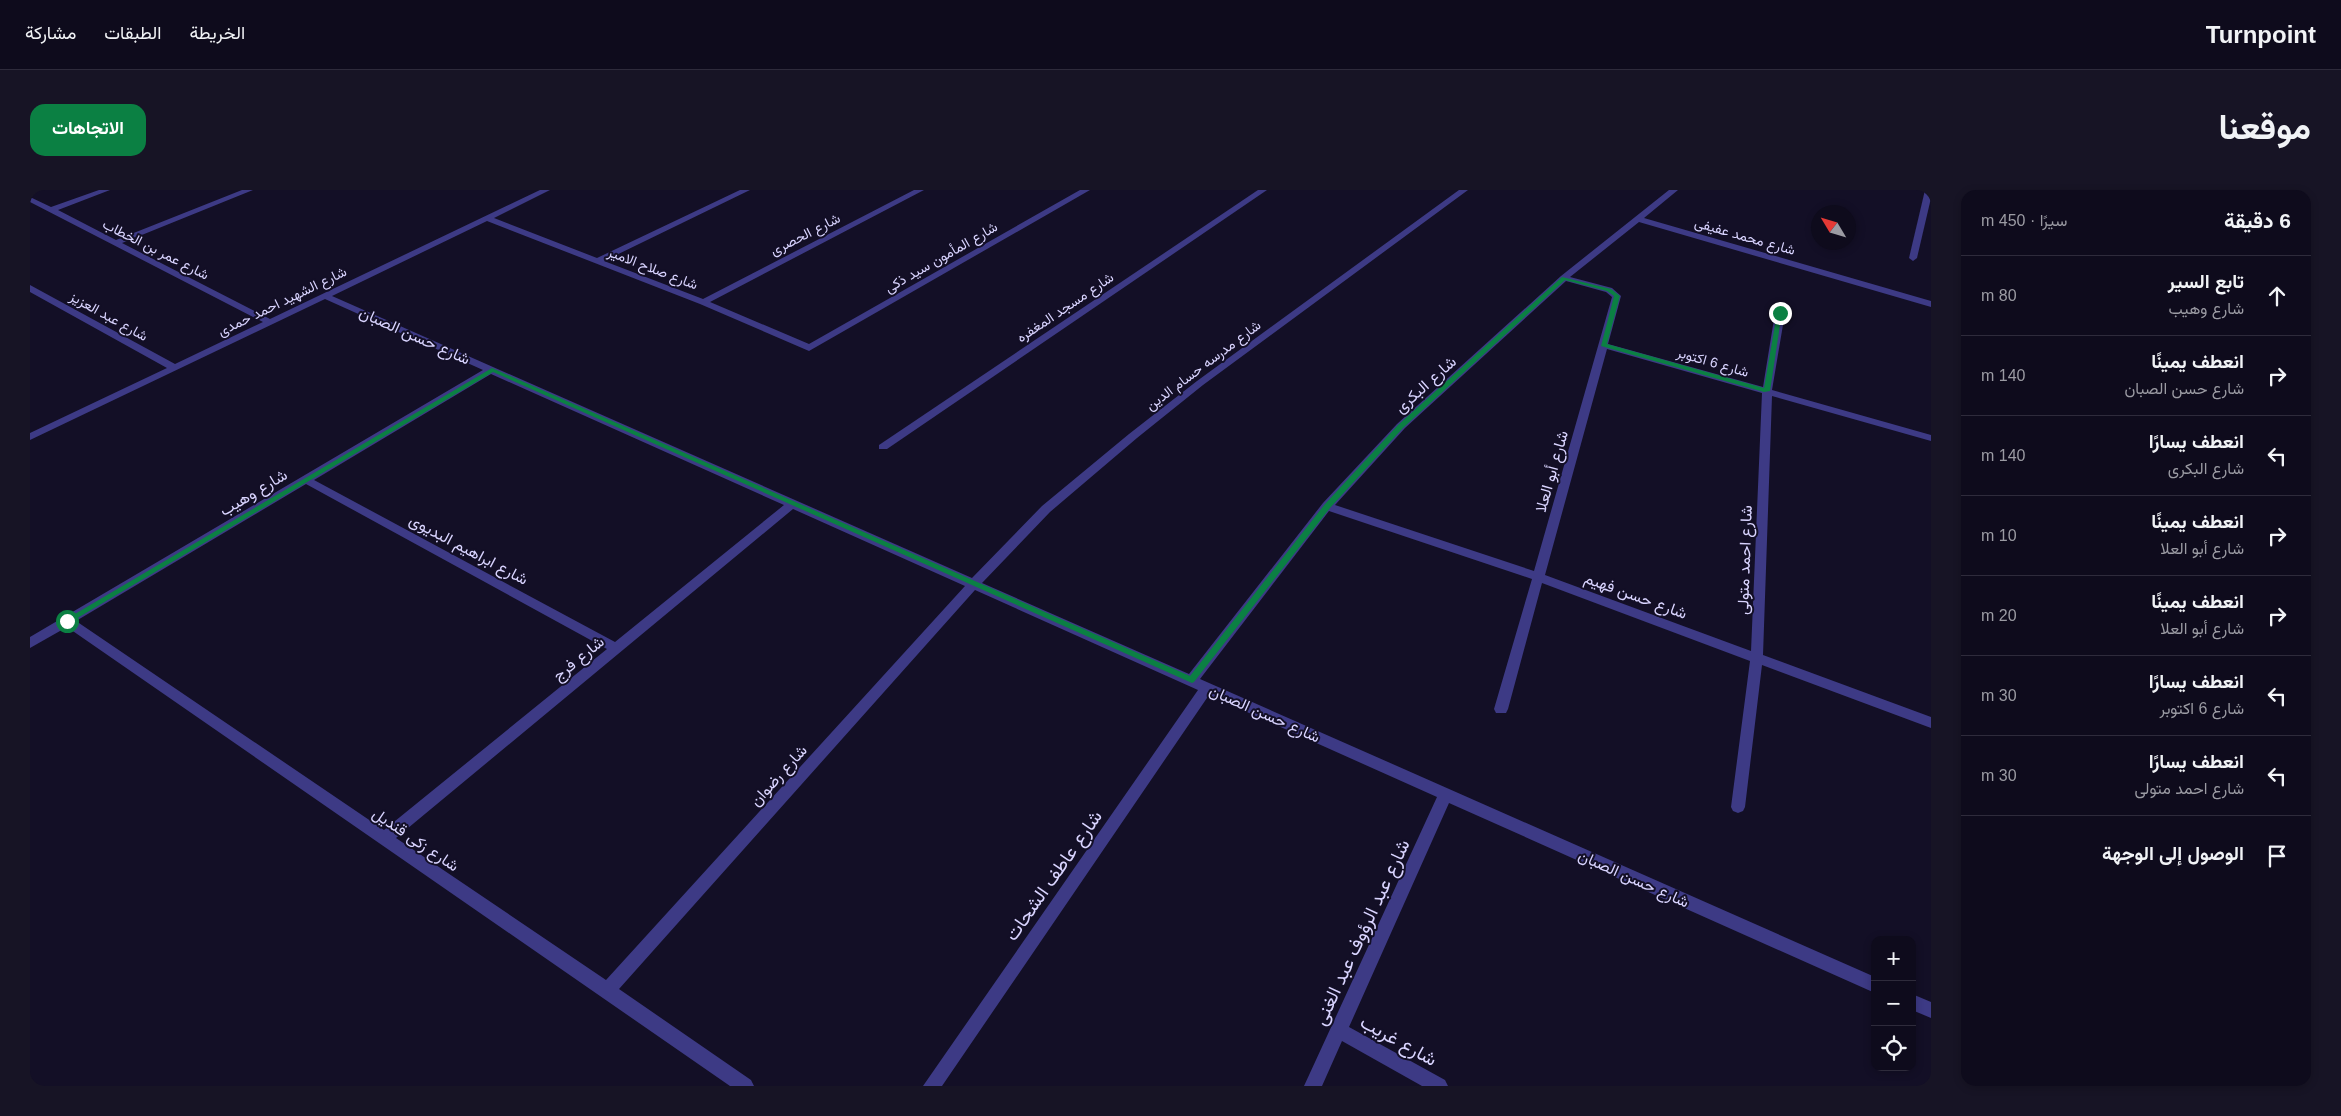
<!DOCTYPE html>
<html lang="ar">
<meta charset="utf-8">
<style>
:root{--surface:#0e0b1c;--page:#171425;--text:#f1f3f6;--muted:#9b9ba3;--line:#2e2b3b;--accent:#0b8043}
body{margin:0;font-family:Helvetica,Vazirmatn,sans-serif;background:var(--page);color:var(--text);direction:rtl}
.controls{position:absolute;right:15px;bottom:15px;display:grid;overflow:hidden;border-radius:10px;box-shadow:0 2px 8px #0003}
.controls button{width:45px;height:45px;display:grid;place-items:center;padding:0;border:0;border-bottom:1px solid var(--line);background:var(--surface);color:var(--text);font:25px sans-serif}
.compass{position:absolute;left:1781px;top:15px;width:45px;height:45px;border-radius:50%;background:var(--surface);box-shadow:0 2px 8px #0003;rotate:308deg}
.stop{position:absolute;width:15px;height:15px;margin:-11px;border:4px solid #0b8043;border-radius:50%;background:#fff}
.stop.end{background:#0b8043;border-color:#fff;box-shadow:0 1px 5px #0008}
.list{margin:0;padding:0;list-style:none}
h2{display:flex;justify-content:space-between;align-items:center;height:65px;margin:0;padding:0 20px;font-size:21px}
h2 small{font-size:16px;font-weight:400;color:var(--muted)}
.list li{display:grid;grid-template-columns:32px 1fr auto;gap:15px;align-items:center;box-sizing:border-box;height:80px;padding:0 20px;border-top:1px solid var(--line)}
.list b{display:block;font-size:19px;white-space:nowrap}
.list p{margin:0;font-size:16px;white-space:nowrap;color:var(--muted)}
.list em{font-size:16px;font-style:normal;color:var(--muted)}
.icon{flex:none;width:28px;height:28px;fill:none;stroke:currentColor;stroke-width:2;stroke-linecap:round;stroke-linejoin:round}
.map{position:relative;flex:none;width:1901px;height:896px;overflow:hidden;direction:ltr;border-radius:15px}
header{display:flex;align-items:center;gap:30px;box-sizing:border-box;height:70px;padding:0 25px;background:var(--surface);border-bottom:1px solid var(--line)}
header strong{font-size:24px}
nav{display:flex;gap:28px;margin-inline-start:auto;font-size:18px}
.intro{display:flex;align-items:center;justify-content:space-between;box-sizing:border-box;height:120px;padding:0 30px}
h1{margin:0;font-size:35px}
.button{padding:12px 22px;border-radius:15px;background:var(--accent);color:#fff;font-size:18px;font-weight:700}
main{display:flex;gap:30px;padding:0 30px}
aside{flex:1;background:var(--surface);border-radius:15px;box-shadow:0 2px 8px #0003}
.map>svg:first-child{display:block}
</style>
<header>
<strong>Turnpoint</strong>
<nav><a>الخريطة</a><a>الطبقات</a><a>مشاركة</a></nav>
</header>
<div class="intro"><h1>موقعنا</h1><a class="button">الاتجاهات</a></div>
<main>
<aside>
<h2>6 دقيقة<small>سيرًا · 450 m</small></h2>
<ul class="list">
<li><svg class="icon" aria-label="ahead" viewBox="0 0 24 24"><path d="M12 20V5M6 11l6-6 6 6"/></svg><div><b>تابع السير</b><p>شارع وهيب</p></div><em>80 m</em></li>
<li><svg class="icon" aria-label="right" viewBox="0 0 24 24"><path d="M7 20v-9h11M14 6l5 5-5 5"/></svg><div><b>انعطف يمينًا</b><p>شارع حسن الصبان</p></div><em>140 m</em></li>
<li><svg class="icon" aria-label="left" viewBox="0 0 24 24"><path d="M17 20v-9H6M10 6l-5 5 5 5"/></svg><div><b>انعطف يسارًا</b><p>شارع البكرى</p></div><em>140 m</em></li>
<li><svg class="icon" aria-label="right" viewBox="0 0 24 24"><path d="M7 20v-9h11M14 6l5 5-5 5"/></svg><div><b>انعطف يمينًا</b><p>شارع أبو العلا</p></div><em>10 m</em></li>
<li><svg class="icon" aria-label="right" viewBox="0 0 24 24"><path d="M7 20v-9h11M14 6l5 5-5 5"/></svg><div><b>انعطف يمينًا</b><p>شارع أبو العلا</p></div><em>20 m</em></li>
<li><svg class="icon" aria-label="left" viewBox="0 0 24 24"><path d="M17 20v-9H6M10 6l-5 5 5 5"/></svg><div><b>انعطف يسارًا</b><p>شارع 6 اكتوبر</p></div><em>30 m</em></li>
<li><svg class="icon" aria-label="left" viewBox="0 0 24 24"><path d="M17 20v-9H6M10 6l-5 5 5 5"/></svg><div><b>انعطف يسارًا</b><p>شارع احمد متولى</p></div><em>30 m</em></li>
<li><svg class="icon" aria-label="arrive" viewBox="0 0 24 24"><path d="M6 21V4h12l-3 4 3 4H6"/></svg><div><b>الوصول إلى الوجهة</b></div></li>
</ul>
</aside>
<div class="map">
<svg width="1901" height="896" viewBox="0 0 1901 896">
<rect width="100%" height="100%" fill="#130f26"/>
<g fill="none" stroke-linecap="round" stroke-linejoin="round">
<g fill="#3d3a85" fill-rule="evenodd">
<path d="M69,0H80L28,20L86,50L212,0H223L92,53L240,129L510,0H520L464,28L567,68L710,0H720L574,71L673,109L884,0H894L680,112L779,154L1050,0H1060L779,161L670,114L457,31L302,106L942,388L1012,316L1099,244L1167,191L1429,0H1438L1173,195L1107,248L1020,322L952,393L1159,484L1293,313L1367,234L1531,86L1639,0H1648L1614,28L1901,111V117L1609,32L1540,87L1582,98L1591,106L1578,154L1733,197L1745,123L1753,121L1755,123L1742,200L1901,245V251L1742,206L1733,465L1901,527V538L1732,475L1715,617L1713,621L1708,623L1703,621L1701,617L1720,471L1512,393L1478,519L1476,523H1466L1464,519L1502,389L1299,321L1170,489L1845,787V803L1419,613L1319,837L1415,890L1418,896H1392L1312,851L1292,896H1274L1407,607L1179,505L912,896H893L1168,500L945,400L589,799L721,890L724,896H700L37,437L0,458V447L453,180L295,109L0,250V243L137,178L0,102V95L145,174L233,132L0,12V7L21,17ZM1536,91L1576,102L1582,107L1504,381L1305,315L1375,238ZM1577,159L1732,203L1721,461L1515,385ZM461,184L754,315L585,452L284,290ZM276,294L577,459L354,640L46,431ZM763,319L935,396L576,790L366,648Z"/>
<polygon points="1228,0 1237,0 857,259 849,259 849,255"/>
<polygon points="1895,0 1901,0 1901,8 1887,68 1883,71 1879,68"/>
<polygon points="1882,804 1901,812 1901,828 1882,820"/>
</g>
</g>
<polygon fill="#0b8043" points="1532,87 1581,99 1590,106 1577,154 1734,198 1747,123 1752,122 1740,201 1734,202 1571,156 1584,106 1577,101 1535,90 1373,238 1300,318 1164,492 1162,493 463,182 39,433 37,434 33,431 462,178 1160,486 1295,314 1368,235"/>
<g text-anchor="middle" stroke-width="4" stroke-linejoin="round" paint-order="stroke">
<g font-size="14" fill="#d9d4ff" stroke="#130f26">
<text transform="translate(775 44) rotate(-27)" y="5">شارع الحصرى</text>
<text transform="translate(1715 46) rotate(16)" y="5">شارع محمد عفيفى</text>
<text transform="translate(126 59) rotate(27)" y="5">شارع عمر بن الخطاب</text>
<text transform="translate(911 67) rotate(-30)" y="5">شارع المأمون سيد ذكى</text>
<text transform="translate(623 78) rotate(21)" y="5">شارع صلاح الامير</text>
<text transform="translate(252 111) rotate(-26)" y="5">شارع الشهيد احمد حمدى</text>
<text transform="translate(1035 117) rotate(-34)" y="5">شارع مسجد المغفره</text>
<text transform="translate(79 126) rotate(29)" y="5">شارع عبد العزيز</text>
<text transform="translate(1683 172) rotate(16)" y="5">شارع 6 اكتوبر</text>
<text transform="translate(1173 175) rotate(-37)" y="5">شارع مدرسه حسام الدين</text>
</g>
<g font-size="16" fill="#d9d4ff" stroke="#130f26">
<text transform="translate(385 145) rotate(24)" y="6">شارع حسن الصبان</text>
<text transform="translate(1395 194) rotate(-42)" y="6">شارع البكرى</text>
<text transform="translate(1521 281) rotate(-74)" y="6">شارع أبو العلا</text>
<text transform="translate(223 302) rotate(-31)" y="6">شارع وهيب</text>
<text transform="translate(439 359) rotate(28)" y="6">شارع ابراهيم البديوى</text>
<text transform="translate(1714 370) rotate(-88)" y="6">شارع احمد متولى</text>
<text transform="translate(1606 405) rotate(20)" y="6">شارع حسن فهيم</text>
<text transform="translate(548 468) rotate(-39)" y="6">شارع فرج</text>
<text transform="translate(1235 523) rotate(24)" y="6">شارع حسن الصبان</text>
<text transform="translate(748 585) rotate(-48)" y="6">شارع رضوان</text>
<text transform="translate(386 649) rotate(34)" y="6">شارع زكى قنديل</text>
<text transform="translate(1604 688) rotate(24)" y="6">شارع حسن الصبان</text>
</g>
<g font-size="19" fill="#d9d4ff" stroke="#130f26">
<text transform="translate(1023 685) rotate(-55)" y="7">شارع عاطف الشحات</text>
<text transform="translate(1331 742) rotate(-65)" y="7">شارع عبد الرؤوف عبد الغنى</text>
<text transform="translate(1369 850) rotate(29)" y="7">شارع غريب</text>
</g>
</g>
</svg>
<div class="controls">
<button>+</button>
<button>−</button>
<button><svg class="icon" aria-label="locate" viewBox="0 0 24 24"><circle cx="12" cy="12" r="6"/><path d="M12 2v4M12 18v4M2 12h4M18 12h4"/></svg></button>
</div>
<svg class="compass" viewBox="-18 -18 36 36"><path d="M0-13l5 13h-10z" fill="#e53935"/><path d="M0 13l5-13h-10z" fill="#9b9ba3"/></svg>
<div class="stop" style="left:37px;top:431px"></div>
<div class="stop end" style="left:1750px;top:123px"></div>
</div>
</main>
